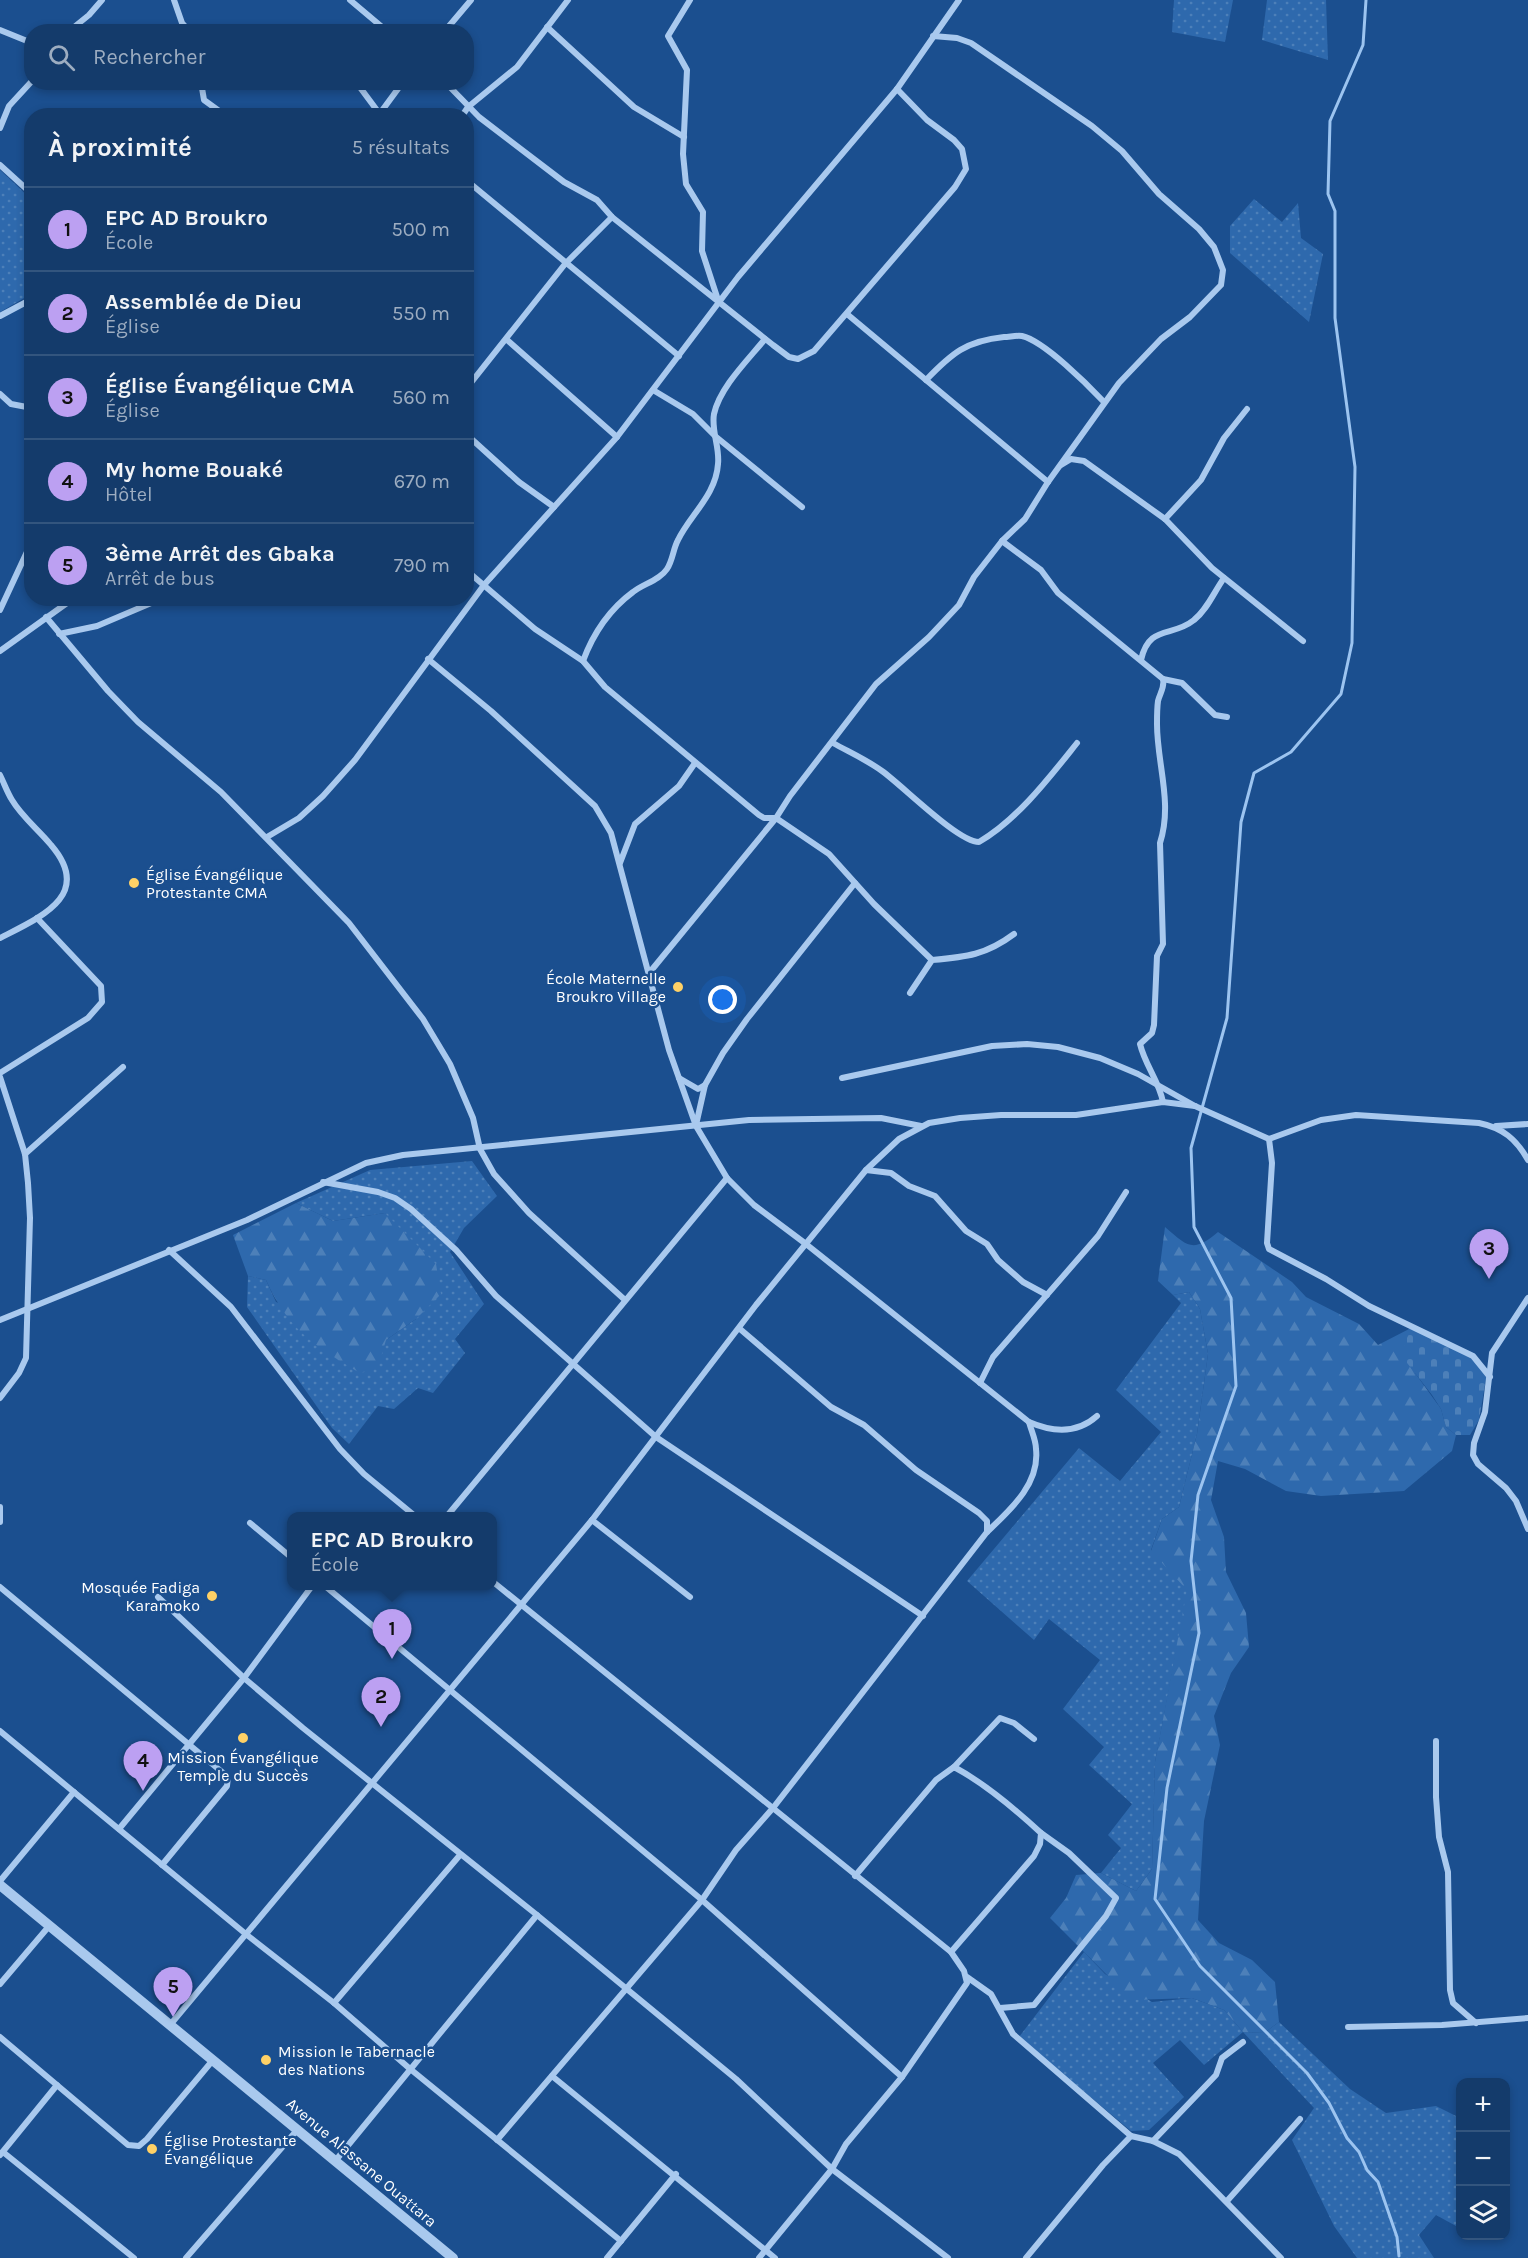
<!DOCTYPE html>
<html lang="fr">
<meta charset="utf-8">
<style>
:root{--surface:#143b6b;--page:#214673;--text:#f1f3f6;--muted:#9dadc1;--line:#33557e;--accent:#bca0f2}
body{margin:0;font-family:Karla,sans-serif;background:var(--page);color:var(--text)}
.controls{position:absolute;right:18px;bottom:18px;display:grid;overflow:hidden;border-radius:12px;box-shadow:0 3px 9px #0003}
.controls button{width:54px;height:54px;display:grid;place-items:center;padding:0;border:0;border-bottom:2px solid var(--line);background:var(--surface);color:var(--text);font:30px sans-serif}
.you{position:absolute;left:723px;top:1000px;width:21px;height:21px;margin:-15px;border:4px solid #fff;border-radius:50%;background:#1a73e8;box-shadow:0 0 0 9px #1a73e833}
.badge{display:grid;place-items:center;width:39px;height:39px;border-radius:50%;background:var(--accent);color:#111;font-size:20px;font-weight:700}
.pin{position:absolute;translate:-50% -50px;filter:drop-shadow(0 2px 3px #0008)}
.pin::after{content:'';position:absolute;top:32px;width:21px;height:18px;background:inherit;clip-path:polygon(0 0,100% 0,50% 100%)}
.popup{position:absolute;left:287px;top:1512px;width:210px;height:78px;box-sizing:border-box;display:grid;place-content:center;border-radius:12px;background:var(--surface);filter:drop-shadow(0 2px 4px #0005);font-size:20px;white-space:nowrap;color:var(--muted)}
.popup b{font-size:22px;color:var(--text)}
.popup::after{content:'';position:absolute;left:50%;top:100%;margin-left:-12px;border:12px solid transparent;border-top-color:var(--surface)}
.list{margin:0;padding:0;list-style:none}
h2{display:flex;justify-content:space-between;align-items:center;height:78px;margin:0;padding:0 24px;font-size:26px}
h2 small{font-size:20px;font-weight:400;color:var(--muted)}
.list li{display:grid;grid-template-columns:39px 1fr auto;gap:18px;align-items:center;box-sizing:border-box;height:84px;padding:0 24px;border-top:2px solid var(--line)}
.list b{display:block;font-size:22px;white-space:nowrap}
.list p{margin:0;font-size:20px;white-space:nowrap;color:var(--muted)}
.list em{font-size:20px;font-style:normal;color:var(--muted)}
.icon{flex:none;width:33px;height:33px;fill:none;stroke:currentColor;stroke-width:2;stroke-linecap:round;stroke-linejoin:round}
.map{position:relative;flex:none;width:1528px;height:2258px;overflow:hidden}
.search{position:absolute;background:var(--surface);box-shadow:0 3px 9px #0003;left:24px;top:24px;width:450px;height:66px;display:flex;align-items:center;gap:15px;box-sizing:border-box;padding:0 21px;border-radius:24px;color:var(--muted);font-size:22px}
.panel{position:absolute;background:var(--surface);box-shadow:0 3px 9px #0003;left:24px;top:108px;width:450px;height:498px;border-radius:24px}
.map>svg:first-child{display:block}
</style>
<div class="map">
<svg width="1528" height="2258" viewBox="0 0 1528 2258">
<defs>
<pattern id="green-dots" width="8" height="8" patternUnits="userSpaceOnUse" patternTransform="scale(1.5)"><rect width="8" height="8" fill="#2e69ad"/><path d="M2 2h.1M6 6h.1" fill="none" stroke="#4d80b9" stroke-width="1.8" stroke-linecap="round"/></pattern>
<pattern id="forest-firs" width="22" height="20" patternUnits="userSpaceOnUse" patternTransform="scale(1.5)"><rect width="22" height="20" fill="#2e69ad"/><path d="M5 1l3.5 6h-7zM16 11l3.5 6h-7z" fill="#4d80b9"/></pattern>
<pattern id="cemetery-stones" width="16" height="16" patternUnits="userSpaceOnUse" patternTransform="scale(1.5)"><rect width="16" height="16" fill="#2e69ad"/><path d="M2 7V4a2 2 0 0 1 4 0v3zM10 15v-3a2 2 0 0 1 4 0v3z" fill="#4d80b9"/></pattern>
</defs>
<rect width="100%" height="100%" fill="#1b4f8f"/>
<g fill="url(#green-dots)">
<polygon points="1174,0 1233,0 1225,42 1172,32"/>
<polygon points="1267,0 1326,0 1328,60 1262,40"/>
<polygon points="0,170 32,200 31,294 0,312"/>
<polygon points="1254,199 1282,222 1298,203 1301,238 1323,254 1309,322 1230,253 1230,226"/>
<polygon points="472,1161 497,1196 464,1228 450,1252 484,1304 455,1339 465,1353 433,1393 418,1388 394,1409 378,1406 349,1444 332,1428 247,1307 248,1276 266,1280 276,1302 386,1340 416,1319 385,1213 333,1221 296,1203 370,1170"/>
<polygon points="1189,1292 1200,1309 1208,1354 1197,1434 1179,1507 1162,1519 1151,1550 1188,1590 1155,1762 1152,1869 1136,1891 1101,1873 1121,1848 1108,1835 1132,1804 1089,1765 1104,1747 1063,1709 1100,1660 1049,1619 1034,1640 967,1581 1079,1448 1120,1481 1161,1432 1116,1390 1181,1303 1173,1295"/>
<polygon points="1084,1952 1105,1974 1152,2002 1192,1998 1224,2010 1243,2032 1264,2033 1279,2022 1350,2089 1386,2113 1436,2106 1460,2118 1460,2223 1456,2226 1436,2215 1419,2235 1434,2258 1357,2258 1334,2226 1292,2140 1314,2108 1243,2032 1204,2065 1180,2040 1153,2063 1184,2097 1149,2130 1131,2131 1019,2037"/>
</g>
<g fill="url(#forest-firs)">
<path d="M296,1203L333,1221L385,1213L436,1264L441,1294L416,1319L386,1340L378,1367L360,1373C314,1345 289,1331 266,1280L248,1276L233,1235Z"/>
<path d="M1165,1227C1188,1247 1193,1253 1218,1232L1292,1282L1306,1297L1359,1324L1378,1345L1411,1328L1415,1373L1441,1409L1446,1427L1456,1435L1452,1451L1404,1491L1321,1496L1286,1491L1245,1469L1218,1461L1211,1500L1224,1537L1226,1572L1246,1613L1249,1647L1231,1673L1214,1716L1220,1745L1204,1821L1198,1920L1219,1943L1252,1960L1275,1982L1279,2022L1264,2033L1243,2032L1224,2010L1192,1998L1132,2000L1050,1918L1066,1898L1076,1875L1101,1873L1136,1891L1152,1869L1155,1762L1187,1590L1151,1551L1162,1519L1179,1507L1197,1434L1208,1354L1200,1309L1189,1292L1173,1295L1158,1281Z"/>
</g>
<polygon fill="url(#cemetery-stones)" points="1411,1328 1476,1357 1487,1373 1479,1420 1470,1435 1456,1435 1446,1427 1441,1409 1432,1395 1404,1359 1405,1343"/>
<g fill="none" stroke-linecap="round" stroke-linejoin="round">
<polyline stroke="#9cc4f0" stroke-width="3" points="1366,0 1363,45 1330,121 1328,194 1335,211 1335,318 1355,467 1352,643 1341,694 1291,752 1254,773 1241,822 1227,1018 1191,1148 1194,1227 1231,1298 1236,1386 1198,1495 1191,1561 1199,1633 1167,1788 1155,1899 1200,1966 1307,2073 1329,2103 1347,2138 1359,2152 1367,2170 1378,2182 1397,2237 1399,2256"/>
<g stroke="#a9c9ee" stroke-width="6">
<polyline points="174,0 182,23 190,32"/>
<polyline points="350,0 388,32"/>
<polyline points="690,0 668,36 687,70 683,154 686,184 703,212 702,251 719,303"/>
<polyline points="547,27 634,107 684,137"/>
<polyline points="0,30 32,43"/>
<polyline points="68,32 89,15 102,0"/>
<polyline points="444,32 471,0"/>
<polyline points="201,82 204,100 226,116"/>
<polyline points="356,82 379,113"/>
<polyline points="445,82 479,117 564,182 597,200 612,217 773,345 789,357 798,359 814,351 955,187 966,169 962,149 954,140 927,120 897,89"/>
<polyline points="378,116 403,82"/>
<polyline points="462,116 468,107 517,67 568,0"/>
<polyline points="0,128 9,106 32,81"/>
<polyline points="0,165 32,194"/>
<polyline points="466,180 679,356"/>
<polyline points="847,314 1048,482"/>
<polyline points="0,316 32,299"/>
<polyline points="506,339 617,437"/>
<path d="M926,380C952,353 966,341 1004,337C1009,337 1017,335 1022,336C1044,341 1088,385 1104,402"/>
<polyline points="466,389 565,264 612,217"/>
<polyline points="653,390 693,414 715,436 802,507"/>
<polyline points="0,394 11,404 32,408"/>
<polyline points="466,434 519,482 554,507"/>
<polyline points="1061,465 1071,459 1084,461 1165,519 1212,568 1303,641"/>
<polyline points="1165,519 1201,480 1224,438 1247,409"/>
<path d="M1002,541L1041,570L1058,593L1163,679C1165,687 1160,693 1158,701C1157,708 1157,717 1157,724C1157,764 1173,803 1160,843L1163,944L1157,956L1154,1025L1152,1033L1140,1044C1145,1065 1159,1081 1163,1102"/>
<polyline points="466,570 535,629 583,661 605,687 759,815 764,818 776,818 829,854 874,904 932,960"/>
<polyline points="0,610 32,541"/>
<polyline points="46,617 108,691 138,722 221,792 349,923 423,1019 450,1064 473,1118 480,1149 494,1174 529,1213 625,1300"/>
<polyline points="59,634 97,626 163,598"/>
<polyline points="0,651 74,598"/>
<path d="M428,659L491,711L595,806L611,833L669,1050L696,1126L727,1178L754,1205L806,1244L1029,1422C1031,1430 1036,1440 1036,1449C1040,1484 1010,1510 987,1532L773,1808L736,1850L702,1900L497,2140"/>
<path d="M1141,660C1149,624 1172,638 1194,620C1207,610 1214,592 1224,578"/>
<path d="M583,661C593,634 610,609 633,592C643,584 660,580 667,569C673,560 673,549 678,540C690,515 716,495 718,464C720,448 711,430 714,414C720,387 748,360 765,339"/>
<polyline points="1163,679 1182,683 1215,715 1227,717"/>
<path d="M833,743C849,752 867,760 882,771C903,786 958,842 979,842C1018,819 1049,778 1077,743"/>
<path d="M0,775C4,783 7,792 12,800C22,817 39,830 51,845C94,895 41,917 0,938"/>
<polyline points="267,837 299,818 323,796 355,760 484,585 617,437 738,277 897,89 959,0"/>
<polyline points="620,863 635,824 679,786 695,763"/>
<polyline points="650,972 776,818 790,796 876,684 929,637 959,605 974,577 1002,541 1025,519 1048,482 1119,383 1161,339 1190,317 1221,285 1223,270 1214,247 1199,229 1159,194 1122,151 1092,126 971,43 957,38 933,36"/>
<path d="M910,993L932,960C966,957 986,955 1014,934"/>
<polyline points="0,1073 88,1018 102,1002 101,986 37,918"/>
<polyline points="0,1077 25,1154 28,1183 30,1218 26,1358 19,1373 0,1398"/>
<polyline points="679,1078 698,1089 705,1085"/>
<path d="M842,1078L992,1046L1027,1044L1058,1047L1100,1058L1138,1074L1195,1106L1269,1139L1321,1120L1356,1115L1479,1123C1503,1128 1516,1139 1528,1160"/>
<polyline points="696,1125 705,1085 723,1053 747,1019 855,883"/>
<polyline points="1496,1126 1528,1124"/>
<polyline points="1269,1139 1272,1163 1267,1243 1269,1249 1326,1279 1369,1306 1473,1356 1490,1377"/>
<polyline points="25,1154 123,1067"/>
<polyline points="866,1170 891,1173 909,1186 935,1196 966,1231 987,1244 998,1260 1023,1282 1047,1295"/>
<polyline points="323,1182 378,1192 395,1198 411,1209 456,1250 496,1296 656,1437 923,1616"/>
<polyline points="169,1250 231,1307 340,1449 364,1474 415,1516"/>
<polyline points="1528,1298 1492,1353 1485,1412 1474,1443 1473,1455 1478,1464 1506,1488 1516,1501 1528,1529"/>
<polyline points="0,1320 247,1220 366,1163 403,1155 749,1120 881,1118 921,1126"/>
<polyline points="740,1329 831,1407 864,1425 916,1470 979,1513 987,1521 987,1532"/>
<polyline points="980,1383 993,1357 1098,1236 1126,1192"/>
<path d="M1029,1422C1052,1432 1077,1434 1097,1416"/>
<polyline points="0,1507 0,1522"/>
<polyline points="447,1516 727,1178"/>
<polyline points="592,1520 690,1597"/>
<polyline points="250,1523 292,1558"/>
<polyline points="492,1581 951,1952 964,1971 967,1983 902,2077 846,2144 832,2169 759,2258"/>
<polyline points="325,1586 702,1900 902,2077"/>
<polyline points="0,1587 228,1777 227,1786 162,1865"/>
<polyline points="158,1597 244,1678 303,1728 537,1915 736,2079 832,2169 948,2258"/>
<polyline points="0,1731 247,1935 334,2003 409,2068 621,2241"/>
<polyline points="1436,1741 1436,1797 1439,1837 1448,1872 1450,1990 1453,2003 1476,2023"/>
<polyline points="954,1767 1000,1718 1014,1723 1034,1739"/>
<polyline points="119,1829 244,1678 312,1586"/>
<path d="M855,1876L936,1780L954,1767C986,1784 1015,1809 1041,1833L1040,1844L1034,1856L951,1952"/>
<polyline points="0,1881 74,1792"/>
<polyline points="967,1977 991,1994 1013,2034 1131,2136"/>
<polyline points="0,1984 50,1925"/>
<polyline points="334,2003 460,1855"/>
<polyline points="1000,2008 1034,2005 1106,1916 1116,1898 1069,1853 1041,1833"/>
<polyline points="170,2025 592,1520 756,1305 866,1170 899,1139 929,1123 960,1118 1001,1115 1076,1115 1163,1102 1195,1106"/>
<polyline points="1348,2027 1442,2025 1528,2018"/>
<polyline points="0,2037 128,2145 139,2146 147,2139 213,2060"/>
<polyline points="552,2076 775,2258"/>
<polyline points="1153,2141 1216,2075 1222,2058 1243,2042"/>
<polyline points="3,2152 134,2258"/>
<polyline points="0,2155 57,2085"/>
<polyline points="336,2160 537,1915"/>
<polyline points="1227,2201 1300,2119"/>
<polyline points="186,2258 298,2129"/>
<polyline points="607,2258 676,2174"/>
<polyline points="1026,2258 1103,2165 1131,2136 1153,2141 1179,2154 1281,2258"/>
</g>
<polyline stroke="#a9c9ee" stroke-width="10" points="0,1885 453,2258"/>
</g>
<g fill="#ffd166" stroke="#1b4f8f" stroke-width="2">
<circle cx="134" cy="883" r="6"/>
<circle cx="678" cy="987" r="6"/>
<circle cx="212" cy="1596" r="6"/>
<circle cx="243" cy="1738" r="6"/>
<circle cx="266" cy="2060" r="6"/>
<circle cx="152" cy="2149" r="6"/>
</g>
<g text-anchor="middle" stroke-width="5" stroke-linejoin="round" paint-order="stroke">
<g font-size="16" fill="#fff" stroke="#1b4f8f" text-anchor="start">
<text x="146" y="880">Église Évangélique<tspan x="146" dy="18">Protestante CMA</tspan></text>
<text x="666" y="984" text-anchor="end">École Maternelle<tspan x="666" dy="18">Broukro Village</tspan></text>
<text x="200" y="1593" text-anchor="end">Mosquée Fadiga<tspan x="200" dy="18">Karamoko</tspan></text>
<text x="243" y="1763" text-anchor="middle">Mission Évangélique<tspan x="243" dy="18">Temple du Succès</tspan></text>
<text x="278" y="2057">Mission le Tabernacle<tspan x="278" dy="18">des Nations</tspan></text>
<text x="164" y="2146">Église Protestante<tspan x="164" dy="18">Évangélique</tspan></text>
</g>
<g font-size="16" fill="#fff" stroke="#1b4f8f">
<text transform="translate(362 2162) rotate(40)" y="6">Avenue Alassane Ouattara</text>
</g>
</g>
</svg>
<div class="controls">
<button>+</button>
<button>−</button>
<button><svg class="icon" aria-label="layers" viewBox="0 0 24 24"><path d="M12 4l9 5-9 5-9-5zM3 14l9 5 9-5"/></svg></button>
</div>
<div class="you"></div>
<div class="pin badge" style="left:392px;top:1659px">1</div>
<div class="popup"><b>EPC AD Broukro</b>École</div>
<div class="pin badge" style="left:381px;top:1727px">2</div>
<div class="pin badge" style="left:1489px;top:1279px">3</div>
<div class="pin badge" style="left:143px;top:1791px">4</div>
<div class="pin badge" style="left:173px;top:2017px">5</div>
<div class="search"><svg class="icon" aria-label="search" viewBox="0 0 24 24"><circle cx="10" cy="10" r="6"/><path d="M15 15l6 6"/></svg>Rechercher</div>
<section class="panel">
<h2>À proximité<small>5 résultats</small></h2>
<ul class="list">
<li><span class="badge">1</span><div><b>EPC AD Broukro</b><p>École</p></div><em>500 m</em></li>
<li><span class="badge">2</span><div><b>Assemblée de Dieu</b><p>Église</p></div><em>550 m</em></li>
<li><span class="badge">3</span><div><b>Église Évangélique CMA</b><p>Église</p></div><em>560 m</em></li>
<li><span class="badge">4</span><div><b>My home Bouaké</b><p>Hôtel</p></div><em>670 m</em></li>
<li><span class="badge">5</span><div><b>3ème Arrêt des Gbaka</b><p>Arrêt de bus</p></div><em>790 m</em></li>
</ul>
</section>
</div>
